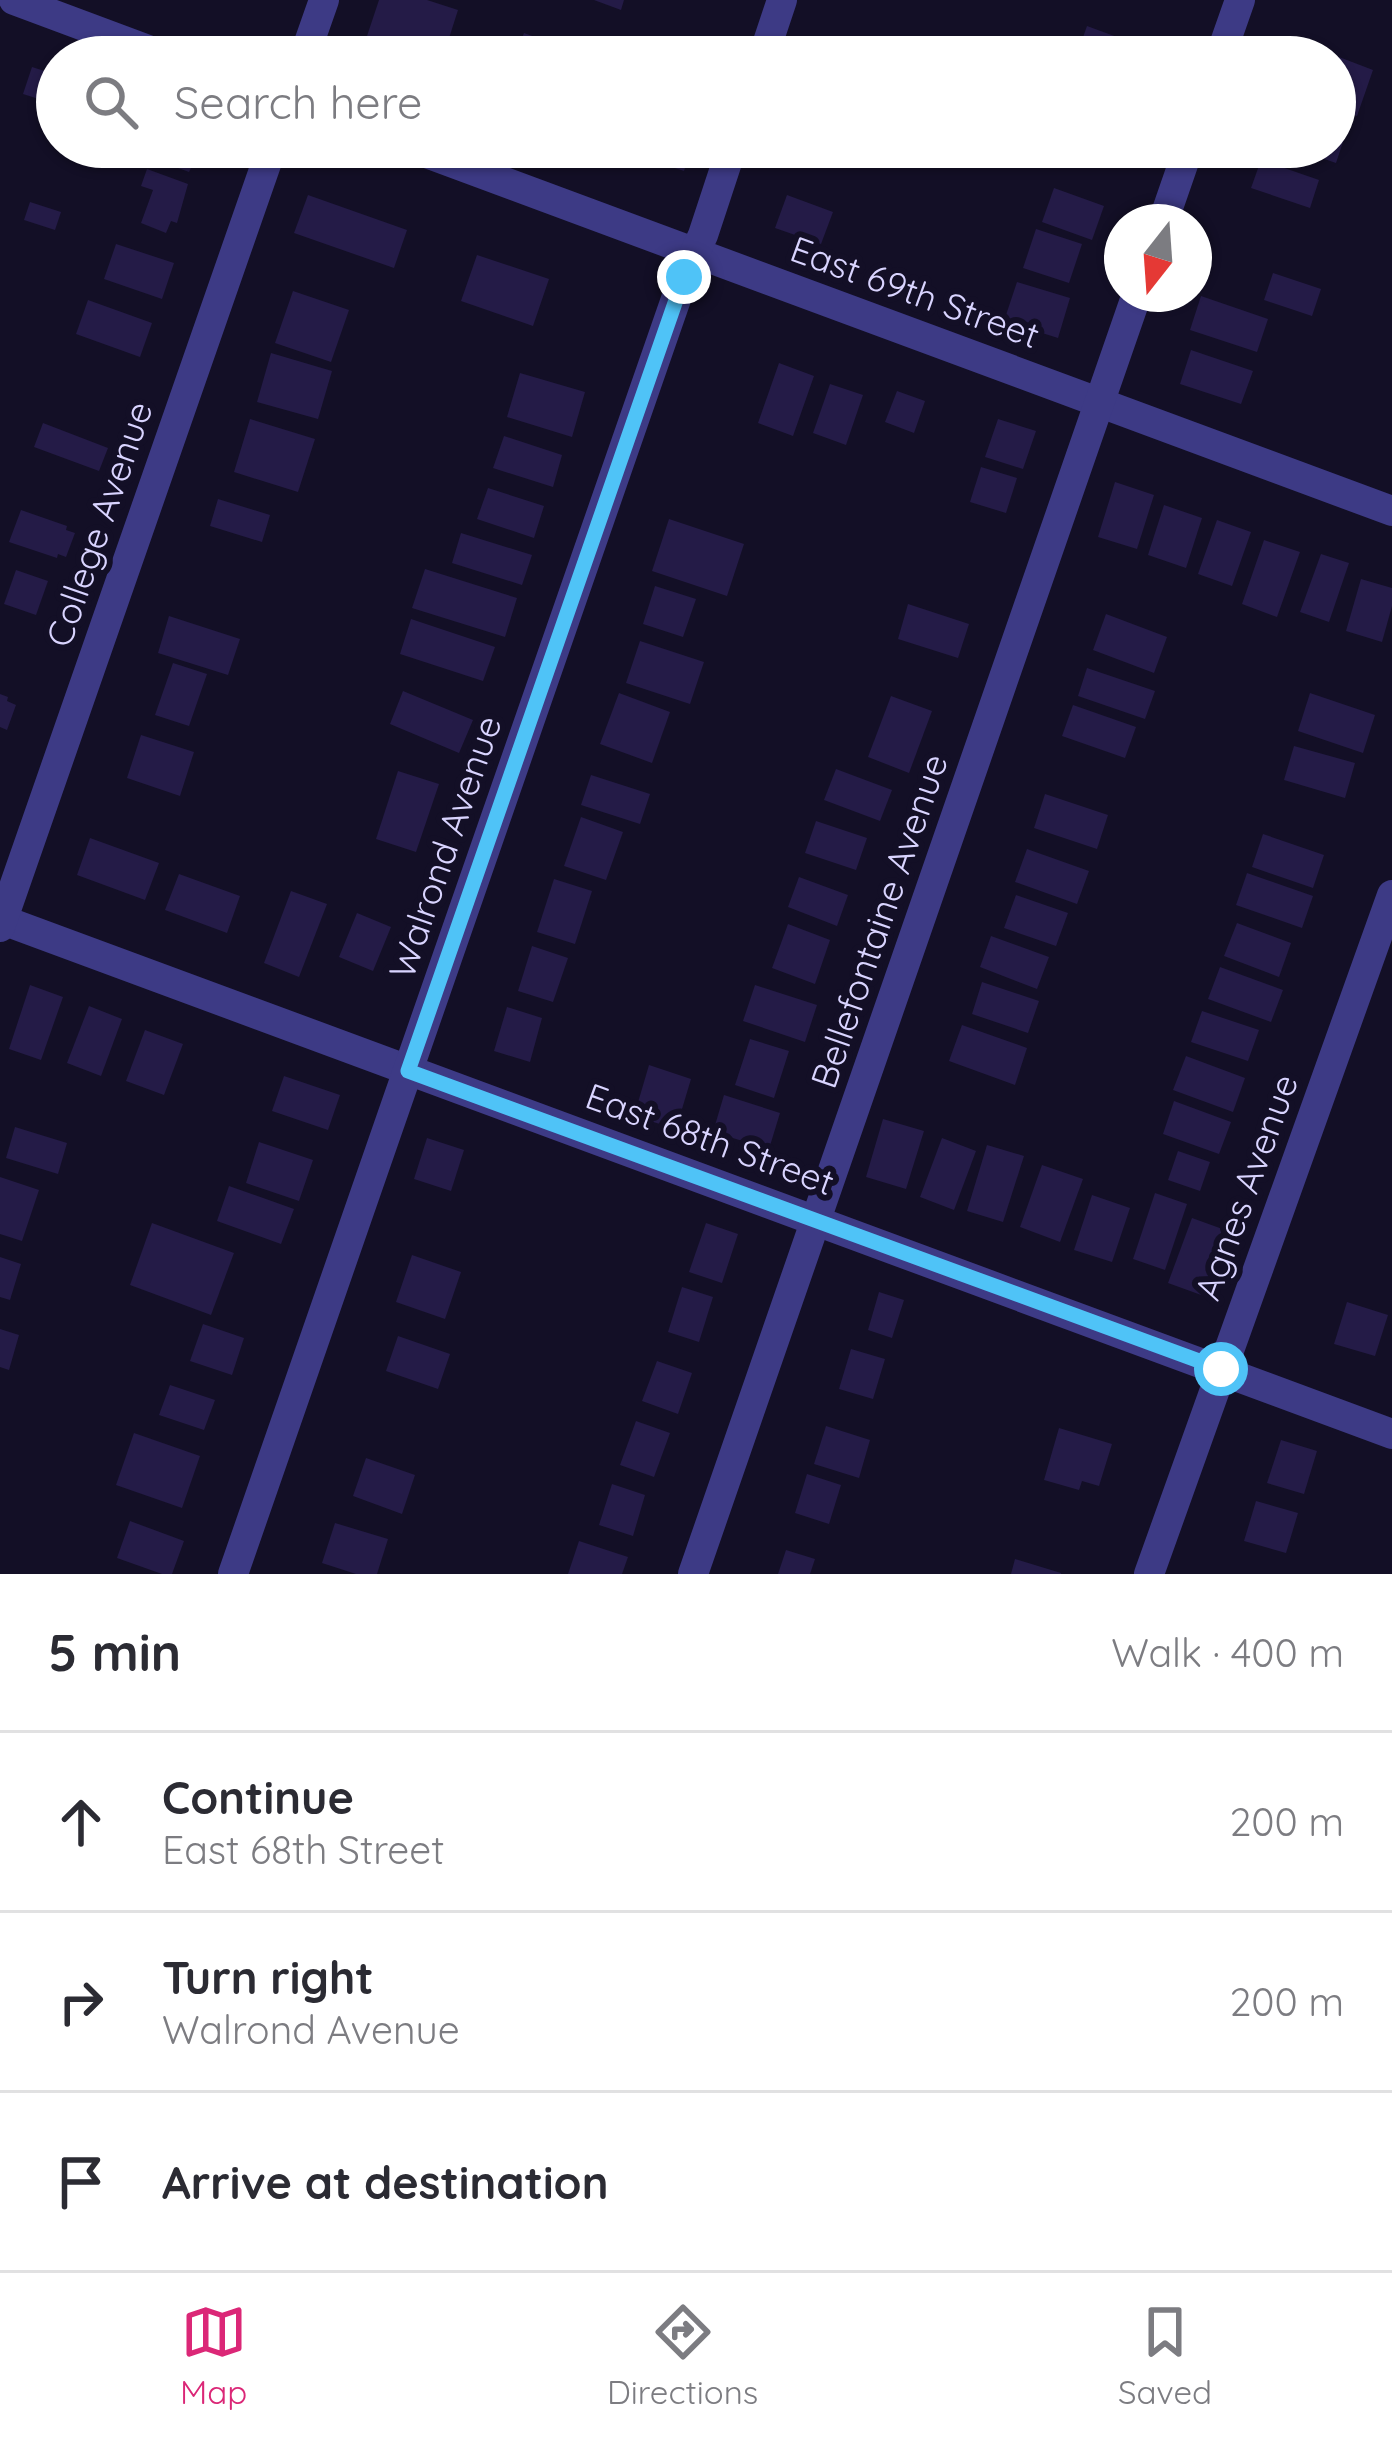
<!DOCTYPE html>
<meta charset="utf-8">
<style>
:root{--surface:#fff;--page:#f7f7f7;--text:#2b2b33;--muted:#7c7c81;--line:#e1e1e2;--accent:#db2777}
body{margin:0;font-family:Quicksand,sans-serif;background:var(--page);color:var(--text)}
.compass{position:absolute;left:1104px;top:204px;width:108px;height:108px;border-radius:50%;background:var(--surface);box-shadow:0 3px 9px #0004;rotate:197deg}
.stop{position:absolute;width:36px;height:36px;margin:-27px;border:9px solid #4fc3f7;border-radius:50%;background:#fff}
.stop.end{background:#4fc3f7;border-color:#fff;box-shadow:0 3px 12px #0008}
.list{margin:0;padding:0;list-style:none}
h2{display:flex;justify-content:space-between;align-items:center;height:156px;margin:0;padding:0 48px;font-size:51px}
h2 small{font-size:39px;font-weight:400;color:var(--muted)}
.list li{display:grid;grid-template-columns:78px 1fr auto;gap:36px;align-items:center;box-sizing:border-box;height:180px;padding:0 48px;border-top:3px solid var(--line)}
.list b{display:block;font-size:45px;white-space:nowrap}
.list p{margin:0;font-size:39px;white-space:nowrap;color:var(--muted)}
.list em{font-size:39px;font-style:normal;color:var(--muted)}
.icon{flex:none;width:66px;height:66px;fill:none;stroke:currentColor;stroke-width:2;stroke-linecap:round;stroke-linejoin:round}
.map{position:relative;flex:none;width:1392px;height:1574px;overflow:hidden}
.search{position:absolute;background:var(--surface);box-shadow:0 3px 9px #0004;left:36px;right:36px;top:36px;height:132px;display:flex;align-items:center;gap:30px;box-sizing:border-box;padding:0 42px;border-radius:66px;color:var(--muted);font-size:45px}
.sheet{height:696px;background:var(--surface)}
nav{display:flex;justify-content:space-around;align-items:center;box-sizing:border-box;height:168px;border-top:3px solid var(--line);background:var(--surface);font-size:33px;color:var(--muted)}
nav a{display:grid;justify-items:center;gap:6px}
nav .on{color:var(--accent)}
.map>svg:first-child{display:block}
</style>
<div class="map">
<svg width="1392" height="1574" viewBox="0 0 1392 1574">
<rect width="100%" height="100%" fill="#130f26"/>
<g fill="#241b47">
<polygon points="379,0 427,0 458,10 443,57 370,57 361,54"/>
<polygon points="594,0 624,0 621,10"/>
<polygon points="1087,26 1155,51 1153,57 1076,57"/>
<polygon points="524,33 565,48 562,57 515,57"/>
<polygon points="461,43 499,56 499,57 457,57"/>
<polygon points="1305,44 1373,70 1357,116 1335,108 1335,57 1300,57"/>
<polygon points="32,67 54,74 45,101 23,94"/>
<polygon points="1335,125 1347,130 1336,163 1292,148 1335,147"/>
<polygon points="168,147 201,147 189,172 162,162"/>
<polygon points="638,147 692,147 684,171 636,155"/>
<polygon points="1261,160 1319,180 1310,208 1251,188"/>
<polygon points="147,169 188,184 177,223 171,221 166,233 141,223 153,190 141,186"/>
<polygon points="1054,188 1104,206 1092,240 1042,222"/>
<polygon points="308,195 407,230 394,268 294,233"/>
<polygon points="787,195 833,212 821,244 775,228"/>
<polygon points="30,202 61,212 55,230 24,220"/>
<polygon points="1036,229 1082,244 1069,283 1023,268"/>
<polygon points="116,244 174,263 162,299 104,279"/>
<polygon points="477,255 549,279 533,326 461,301"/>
<polygon points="1273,273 1321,289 1312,316 1264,300"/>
<polygon points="1017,282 1070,298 1058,338 1004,321"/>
<polygon points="293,291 349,310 331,362 275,343"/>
<polygon points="1201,296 1268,319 1257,352 1190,330"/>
<polygon points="88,300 152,323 140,357 76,334"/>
<polygon points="1191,350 1253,371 1241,404 1180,384"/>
<polygon points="271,353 332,371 318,419 257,402"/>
<polygon points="779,363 814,376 793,436 758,423"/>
<polygon points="520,373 585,392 572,437 507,417"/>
<polygon points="830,384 863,395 846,445 813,433"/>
<polygon points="897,391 925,401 914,433 885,422"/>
<polygon points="250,419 315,439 298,492 234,472"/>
<polygon points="998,419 1036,431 1023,469 985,457"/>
<polygon points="43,423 108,448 99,471 34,447"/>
<polygon points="504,436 562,455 553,487 493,468"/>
<polygon points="981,467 1017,478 1006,513 970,502"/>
<polygon points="1115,482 1154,495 1137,549 1098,537"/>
<polygon points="488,488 544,506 534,538 477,519"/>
<polygon points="218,499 270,515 262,542 210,526"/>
<polygon points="1164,505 1202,518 1186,568 1148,555"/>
<polygon points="21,510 67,526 66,530 75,533 66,557 58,554 57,558 9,542"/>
<polygon points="669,519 744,544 727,596 652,571"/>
<polygon points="1217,520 1251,532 1232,586 1198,574"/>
<polygon points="461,533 532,555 522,585 452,563"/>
<polygon points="1264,540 1300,552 1277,617 1242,604"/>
<polygon points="1321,554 1349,563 1329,622 1300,612"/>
<polygon points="425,569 517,598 505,637 412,608"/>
<polygon points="16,570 48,581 36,615 4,604"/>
<polygon points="1361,579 1392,588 1392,606 1382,642 1346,631"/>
<polygon points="655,586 696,599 683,637 643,624"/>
<polygon points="908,604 969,624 958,658 898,639"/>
<polygon points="1106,614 1167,637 1154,673 1093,650"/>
<polygon points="169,616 240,639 228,675 158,653"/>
<polygon points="411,619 495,647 483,681 400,654"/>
<polygon points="640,641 704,662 690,704 626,683"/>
<polygon points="173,663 207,674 189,726 155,715"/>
<polygon points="1087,668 1155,691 1145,719 1078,696"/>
<polygon points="403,691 473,720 459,753 390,724"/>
<polygon points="619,693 670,712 652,763 600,744"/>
<polygon points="1310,693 1375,715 1363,753 1298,731"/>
<polygon points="0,694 8,697 7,701 16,705 7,730 0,727"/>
<polygon points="891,696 932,711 909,773 868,757"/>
<polygon points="1073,705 1136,727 1125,758 1062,736"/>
<polygon points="141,735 194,752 180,796 127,778"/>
<polygon points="1294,746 1355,763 1345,798 1284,780"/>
<polygon points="836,769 892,790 880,821 824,800"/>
<polygon points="398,771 439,784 416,852 376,839"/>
<polygon points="591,775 650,794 640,824 581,805"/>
<polygon points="1045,794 1108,815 1097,849 1034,828"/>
<polygon points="581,817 623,832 606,880 564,866"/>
<polygon points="816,821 867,838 856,870 805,853"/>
<polygon points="1263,834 1324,855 1313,888 1252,867"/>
<polygon points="90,838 159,863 145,900 77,875"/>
<polygon points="1027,849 1089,871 1077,904 1015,882"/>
<polygon points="1247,873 1313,896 1302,928 1236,905"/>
<polygon points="179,874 240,896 227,933 165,910"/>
<polygon points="799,877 848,895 837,926 788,907"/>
<polygon points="554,879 592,891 575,944 537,932"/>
<polygon points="291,891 327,904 299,977 264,963"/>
<polygon points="1016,895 1068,913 1056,946 1004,928"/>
<polygon points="357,913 391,927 373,971 339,957"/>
<polygon points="1237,923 1291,943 1279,977 1224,956"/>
<polygon points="788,924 830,940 815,984 772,968"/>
<polygon points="991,936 1049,957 1037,989 980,967"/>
<polygon points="532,946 568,958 553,1002 518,991"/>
<polygon points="1220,967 1283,990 1271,1022 1208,999"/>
<polygon points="982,982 1039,1001 1028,1033 972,1014"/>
<polygon points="30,985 63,997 41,1060 9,1049"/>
<polygon points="755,985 817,1005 805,1042 743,1021"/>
<polygon points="89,1006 122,1019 101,1076 67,1063"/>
<polygon points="507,1007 542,1018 530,1062 494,1051"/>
<polygon points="1202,1011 1259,1030 1248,1061 1191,1042"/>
<polygon points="962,1025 1027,1048 1015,1085 949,1061"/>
<polygon points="145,1030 183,1044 164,1095 126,1081"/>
<polygon points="750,1039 789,1051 774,1098 735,1085"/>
<polygon points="1186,1056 1245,1078 1233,1112 1173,1090"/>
<polygon points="649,1065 691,1079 676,1129 634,1116"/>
<polygon points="284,1076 340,1095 328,1130 272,1111"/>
<polygon points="724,1095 780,1113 769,1149 713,1132"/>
<polygon points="1174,1101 1231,1122 1219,1154 1163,1134"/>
<polygon points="883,1119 924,1131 906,1189 866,1177"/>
<polygon points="15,1127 67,1143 58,1174 6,1158"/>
<polygon points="427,1138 464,1150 451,1191 414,1179"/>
<polygon points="942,1138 976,1151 954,1210 920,1197"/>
<polygon points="259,1142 313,1160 299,1201 246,1183"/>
<polygon points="987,1145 1024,1156 1003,1222 967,1211"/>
<polygon points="1178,1151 1210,1162 1200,1191 1168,1180"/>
<polygon points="1042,1165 1083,1179 1060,1242 1020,1227"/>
<polygon points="0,1177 39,1190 22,1241 0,1234"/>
<polygon points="229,1186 294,1209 281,1244 217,1221"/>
<polygon points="1155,1193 1187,1204 1165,1270 1133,1259"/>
<polygon points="1092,1195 1130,1208 1112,1262 1074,1250"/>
<polygon points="1192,1218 1228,1231 1204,1296 1168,1283"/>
<polygon points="152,1223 234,1253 211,1315 130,1285"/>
<polygon points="706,1223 738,1234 722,1283 689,1272"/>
<polygon points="412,1255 461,1272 445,1319 396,1302"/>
<polygon points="0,1257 21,1264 10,1300 0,1297"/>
<polygon points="682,1287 713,1297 699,1342 668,1332"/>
<polygon points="879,1292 904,1300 892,1338 868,1330"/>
<polygon points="1347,1302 1388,1315 1375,1356 1334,1344"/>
<polygon points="203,1324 244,1338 232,1375 190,1361"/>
<polygon points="0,1329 19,1335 9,1370 0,1367"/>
<polygon points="398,1336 450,1354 438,1389 386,1371"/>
<polygon points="851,1349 885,1359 873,1399 839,1389"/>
<polygon points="657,1361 692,1373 678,1414 642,1401"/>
<polygon points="170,1385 215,1400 204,1430 159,1415"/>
<polygon points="636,1421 670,1433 654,1477 620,1465"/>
<polygon points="826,1426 870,1440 859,1478 814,1464"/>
<polygon points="1059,1428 1112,1444 1099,1486 1082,1481 1079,1490 1044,1480"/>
<polygon points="134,1433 200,1456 182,1508 116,1485"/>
<polygon points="1281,1440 1317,1451 1304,1494 1267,1483"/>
<polygon points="366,1458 415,1475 402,1514 353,1496"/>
<polygon points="807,1474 841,1485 829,1524 795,1513"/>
<polygon points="612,1484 645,1495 633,1536 599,1525"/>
<polygon points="1256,1501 1298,1513 1286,1553 1244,1541"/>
<polygon points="130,1521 184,1541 172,1574 162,1574 117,1558"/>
<polygon points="335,1523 388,1539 377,1574 356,1574 322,1563"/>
<polygon points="579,1541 628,1557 622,1574 568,1574"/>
<polygon points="786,1550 815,1559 810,1574 778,1574"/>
<polygon points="1015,1559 1061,1573 1061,1574 1011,1574"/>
</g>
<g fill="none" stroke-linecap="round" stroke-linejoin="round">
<g stroke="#3d3a85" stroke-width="30">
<polyline points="14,0 167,57"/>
<polyline points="304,57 324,0"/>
<polyline points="763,57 782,0"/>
<polyline points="1220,57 1240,0"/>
<polyline points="410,147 1392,511"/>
<polyline points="1163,222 1189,147"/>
<polyline points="0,919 1392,1434"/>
<polyline points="0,927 272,147"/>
<polyline points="233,1574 684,276 703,235 732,147"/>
<polyline points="693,1574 1137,294"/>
<polyline points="1149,1574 1392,895"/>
</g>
</g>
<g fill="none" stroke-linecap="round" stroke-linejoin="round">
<polyline stroke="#4fc3f7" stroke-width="15" points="684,277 408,1071 1221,1369"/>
</g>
<g text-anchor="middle" stroke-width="12" stroke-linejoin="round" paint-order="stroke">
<g font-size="36" fill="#d9d4ff" stroke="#130f26">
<text transform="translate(915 292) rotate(20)" y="13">East 69th Street</text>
<text transform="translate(99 524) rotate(-71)" y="13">College Avenue</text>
<text transform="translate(445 847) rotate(-71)" y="13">Walrond Avenue</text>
<text transform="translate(879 921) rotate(-71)" y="13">Bellefontaine Avenue</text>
<text transform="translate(710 1139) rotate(20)" y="13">East 68th Street</text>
<text transform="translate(1246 1187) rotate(-70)" y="13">Agnes Avenue</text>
</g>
</g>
</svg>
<svg class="compass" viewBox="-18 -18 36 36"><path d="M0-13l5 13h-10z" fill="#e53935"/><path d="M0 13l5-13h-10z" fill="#7c7c81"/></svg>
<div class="stop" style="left:1221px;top:1369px"></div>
<div class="stop end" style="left:684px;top:277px"></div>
<div class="search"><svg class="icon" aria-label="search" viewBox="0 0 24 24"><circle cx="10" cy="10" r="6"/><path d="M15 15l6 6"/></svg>Search here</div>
</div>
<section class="sheet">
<h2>5 min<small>Walk · 400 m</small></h2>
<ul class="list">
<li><svg class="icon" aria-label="ahead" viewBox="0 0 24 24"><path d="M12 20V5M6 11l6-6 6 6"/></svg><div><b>Continue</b><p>East 68th Street</p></div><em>200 m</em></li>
<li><svg class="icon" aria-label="right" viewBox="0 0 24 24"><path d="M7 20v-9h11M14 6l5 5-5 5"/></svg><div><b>Turn right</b><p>Walrond Avenue</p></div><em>200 m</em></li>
<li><svg class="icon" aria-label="arrive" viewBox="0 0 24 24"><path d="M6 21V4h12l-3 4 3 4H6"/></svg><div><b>Arrive at destination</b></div></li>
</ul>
</section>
<nav>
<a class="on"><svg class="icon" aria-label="map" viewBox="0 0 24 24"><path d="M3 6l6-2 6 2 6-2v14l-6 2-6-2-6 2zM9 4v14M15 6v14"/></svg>Map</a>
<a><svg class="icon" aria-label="directions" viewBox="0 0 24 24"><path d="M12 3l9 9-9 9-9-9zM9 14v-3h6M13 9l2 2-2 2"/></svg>Directions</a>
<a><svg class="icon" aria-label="saved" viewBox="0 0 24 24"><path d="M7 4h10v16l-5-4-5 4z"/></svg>Saved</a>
</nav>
